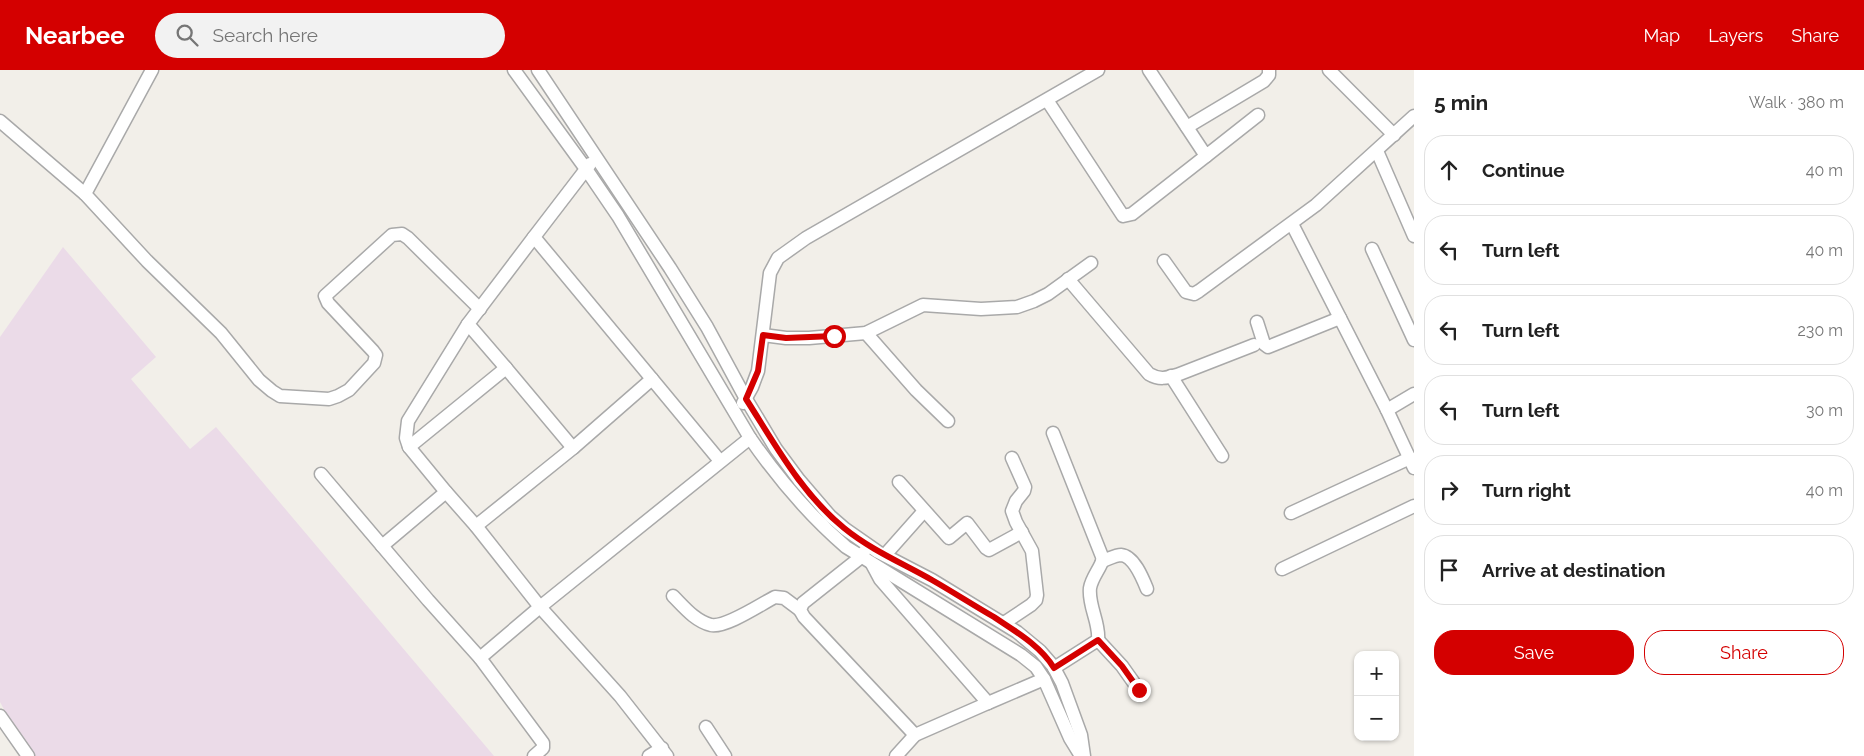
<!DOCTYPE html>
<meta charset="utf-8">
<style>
:root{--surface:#fff;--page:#f2f2f2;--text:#222;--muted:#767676;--line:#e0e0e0;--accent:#d40000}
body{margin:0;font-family:Raleway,sans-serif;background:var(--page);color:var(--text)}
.controls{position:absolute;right:15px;bottom:15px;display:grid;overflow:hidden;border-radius:10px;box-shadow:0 1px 4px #0004}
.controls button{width:45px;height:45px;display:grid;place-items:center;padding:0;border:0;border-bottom:1px solid var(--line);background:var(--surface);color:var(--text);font:25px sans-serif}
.stop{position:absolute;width:15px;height:15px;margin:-11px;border:4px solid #d40000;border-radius:50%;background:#fff}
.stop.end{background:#d40000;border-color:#fff;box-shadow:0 1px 5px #0008}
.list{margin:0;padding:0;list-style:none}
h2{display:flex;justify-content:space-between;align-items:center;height:65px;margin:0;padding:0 20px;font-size:21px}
h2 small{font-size:16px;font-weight:400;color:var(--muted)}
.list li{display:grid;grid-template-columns:32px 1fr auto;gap:15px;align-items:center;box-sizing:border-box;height:70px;margin:0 10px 10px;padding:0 10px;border:1px solid var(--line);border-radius:20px}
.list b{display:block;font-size:19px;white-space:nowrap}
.list em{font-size:16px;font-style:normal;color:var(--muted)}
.actions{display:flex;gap:10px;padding:15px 20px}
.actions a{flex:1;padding:11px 0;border:1px solid var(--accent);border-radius:20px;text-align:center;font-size:18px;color:var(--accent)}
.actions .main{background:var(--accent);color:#fff}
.icon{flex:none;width:28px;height:28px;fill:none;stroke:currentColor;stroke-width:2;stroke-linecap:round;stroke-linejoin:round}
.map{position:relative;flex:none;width:1414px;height:686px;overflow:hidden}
header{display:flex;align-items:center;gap:30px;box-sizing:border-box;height:70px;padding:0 25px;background:var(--accent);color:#fff}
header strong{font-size:24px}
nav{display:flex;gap:28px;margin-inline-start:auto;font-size:18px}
.search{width:350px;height:45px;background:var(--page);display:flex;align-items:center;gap:12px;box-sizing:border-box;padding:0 18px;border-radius:28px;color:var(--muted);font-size:19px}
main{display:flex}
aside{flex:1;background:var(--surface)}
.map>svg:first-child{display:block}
</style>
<header>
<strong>Nearbee</strong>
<div class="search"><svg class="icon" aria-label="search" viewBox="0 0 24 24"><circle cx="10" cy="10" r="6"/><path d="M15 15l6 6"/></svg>Search here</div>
<nav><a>Map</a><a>Layers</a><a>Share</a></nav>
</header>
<main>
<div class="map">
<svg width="1414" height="686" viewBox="0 0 1414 686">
<rect width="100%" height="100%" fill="#f2efe9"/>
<polygon fill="#ebdbe8" points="63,177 156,287 131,309 190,379 216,357 494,686 29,686 0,632 0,267"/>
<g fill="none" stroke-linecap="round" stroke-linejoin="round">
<defs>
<g id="minor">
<path d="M514,0L586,99L618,146L750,368C777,407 809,445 846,477L1021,585L1036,597L1044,609L1070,668L1081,686"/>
<polyline points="538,0 670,198 707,257 746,329 776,379 799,410 830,446 845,459 878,482 932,510 1017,562 1040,581 1053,596 1062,613 1081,665 1084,686"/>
<polyline points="1149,0 1206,86 1258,45"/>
<polyline points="1329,0 1394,65"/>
<polyline points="1047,30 1123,146 1132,144 1206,86"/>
<polyline points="0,51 85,124 147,191 221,263 259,310 272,321 280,326 329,329 338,326 349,320 374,293 376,285 373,281 328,233 325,226 392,165 402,164 408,168 480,239"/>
<polyline points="1187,57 1264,11 1269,5 1269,0"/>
<polyline points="1377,81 1414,166"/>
<polyline points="590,94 534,167 652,309"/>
<polyline points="85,124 152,0"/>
<polyline points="1292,154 1387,340 1414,398"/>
<polyline points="1372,179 1414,270"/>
<polyline points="1164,191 1186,222 1194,224 1199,221 1316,135 1414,46"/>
<path d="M1068,209L1149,304C1159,310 1167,308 1177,305L1254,275"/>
<polyline points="1257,252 1264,274 1268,277 1340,248"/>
<polyline points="866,263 916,320 948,351"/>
<polyline points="763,265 786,268 809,268 866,263 923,235 981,239 1017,237 1034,231 1048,224 1091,193"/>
<polyline points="506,298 468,254 534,167"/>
<polyline points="1171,306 1222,386"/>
<polyline points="743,333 752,317 758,301 770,203 778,188 806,168 1098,0"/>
<polyline points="1387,340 1414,324"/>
<path d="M1053,363L1103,489C1100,499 1092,507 1090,518C1088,536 1100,553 1098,570L1054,598"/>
<polyline points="409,377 406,368 408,351 468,254"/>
<polyline points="321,404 428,530 480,588"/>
<polyline points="899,412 949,468 967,453 986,478 989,480 1022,462"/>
<polyline points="446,422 409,377 506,298 573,378"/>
<polyline points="1291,443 1410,388"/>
<polyline points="476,456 573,378 652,309 720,391"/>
<polyline points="382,476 446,422 476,456 540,537 480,588 543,673 543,678 534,686"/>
<polyline points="864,482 861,487 803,533 800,540 804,547 915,665 988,633"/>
<polyline points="885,485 924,441"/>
<path d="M1102,491C1108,489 1116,485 1121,485C1134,486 1143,509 1147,519"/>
<polyline points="872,494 880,509 988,633 1044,609"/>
<polyline points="1282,499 1414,436"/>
<path d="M673,526C684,537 695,551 711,555C726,558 761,534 775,527L784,528L800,540"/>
<polyline points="1004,553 1031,535 1036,530 1037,525 1032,481 1016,452 1012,441 1016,431 1024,421 1025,417 1012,388"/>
<polyline points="1098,570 1122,596 1139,620"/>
<polyline points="0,646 28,686"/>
<polyline points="706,657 725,686"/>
<polyline points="649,686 662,678"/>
<polyline points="667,686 620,626 540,537 750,368"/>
<polyline points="896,686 915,665"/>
</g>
</defs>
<use href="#minor" stroke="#a9a9a9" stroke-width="15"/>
<use href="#minor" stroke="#fff" stroke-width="12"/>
</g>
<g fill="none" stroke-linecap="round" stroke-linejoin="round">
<path stroke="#d40000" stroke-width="6" d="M834,266L786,268L763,265L758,301L746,329C775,374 801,423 844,458C871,480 902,493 932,510C953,522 973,535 994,547C1015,561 1041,576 1054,598L1098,570L1122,596L1139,620"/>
</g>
</svg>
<div class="controls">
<button>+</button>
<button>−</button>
</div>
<div class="stop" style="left:834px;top:266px"></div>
<div class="stop end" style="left:1139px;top:620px"></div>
</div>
<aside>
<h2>5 min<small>Walk · 380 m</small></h2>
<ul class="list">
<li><svg class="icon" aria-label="ahead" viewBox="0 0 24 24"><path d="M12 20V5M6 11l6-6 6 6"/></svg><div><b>Continue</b></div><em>40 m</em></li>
<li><svg class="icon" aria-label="left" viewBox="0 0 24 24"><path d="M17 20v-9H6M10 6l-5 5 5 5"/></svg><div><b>Turn left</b></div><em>40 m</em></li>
<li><svg class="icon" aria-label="left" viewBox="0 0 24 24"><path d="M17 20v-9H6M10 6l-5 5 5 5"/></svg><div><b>Turn left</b></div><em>230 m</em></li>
<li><svg class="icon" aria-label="left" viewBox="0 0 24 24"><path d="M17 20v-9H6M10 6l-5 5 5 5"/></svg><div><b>Turn left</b></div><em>30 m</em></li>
<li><svg class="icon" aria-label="right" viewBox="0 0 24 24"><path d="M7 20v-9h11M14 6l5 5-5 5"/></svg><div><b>Turn right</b></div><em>40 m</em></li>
<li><svg class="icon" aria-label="arrive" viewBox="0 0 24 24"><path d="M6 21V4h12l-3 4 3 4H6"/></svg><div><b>Arrive at destination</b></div></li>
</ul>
<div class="actions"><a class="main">Save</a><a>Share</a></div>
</aside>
</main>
